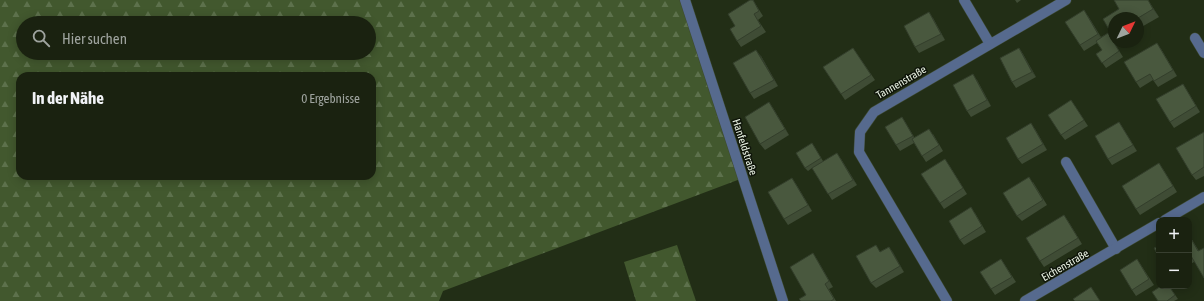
<!DOCTYPE html>
<html lang="de">
<meta charset="utf-8">
<style>
:root{--surface:#1a2210;--page:#272f1e;--text:#f1f3f6;--muted:#9fa49f;--line:#383f30}
body{margin:0;font-family:"Asap Condensed",sans-serif;background:var(--page);color:var(--text)}
.controls{position:absolute;right:12px;bottom:12px;display:grid;overflow:hidden;border-radius:8px;box-shadow:0 2px 10px #0003}
.controls button{width:36px;height:36px;display:grid;place-items:center;padding:0;border:0;border-bottom:1px solid var(--line);background:var(--surface);color:var(--text);font:20px sans-serif}
.compass{position:absolute;left:1108px;top:12px;width:36px;height:36px;border-radius:50%;background:var(--surface);box-shadow:0 2px 10px #0003;rotate:47deg}
.list{margin:0;padding:0;list-style:none}
h2{display:flex;justify-content:space-between;align-items:center;height:52px;margin:0;padding:0 16px;font-size:17px}
h2 small{font-size:13px;font-weight:400;color:var(--muted)}
.icon{flex:none;width:22px;height:22px;fill:none;stroke:currentColor;stroke-width:2;stroke-linecap:round;stroke-linejoin:round}
.map{position:relative;flex:none;width:1204px;height:301px;overflow:hidden}
.search{position:absolute;background:var(--surface);box-shadow:0 2px 10px #0003;left:16px;top:16px;width:360px;height:44px;display:flex;align-items:center;gap:10px;box-sizing:border-box;padding:0 14px;border-radius:22px;color:var(--muted);font-size:15px}
.panel{position:absolute;background:var(--surface);box-shadow:0 2px 10px #0003;left:16px;top:72px;width:360px;height:108px;border-radius:12px}
.map>svg:first-child{display:block}
</style>
<div class="map">
<svg width="1204" height="301" viewBox="0 0 1204 301">
<defs>
<pattern id="forest-firs" width="22" height="20" patternUnits="userSpaceOnUse"><rect width="22" height="20" fill="#42582e"/><path d="M5 1l3.5 6h-7zM16 11l3.5 6h-7z" fill="#5d714c"/></pattern>
</defs>
<rect width="100%" height="100%" fill="#222e16"/>
<g fill="url(#forest-firs)" fill-rule="evenodd">
<path d="M0,0H685L743,178L443,291L439,301H0ZM23,23H369V53H23ZM20,76H372V176H20Z"/>
<polygon points="677,245 696,301 636,301 624,262"/>
</g>
<g fill="none" stroke-linecap="round" stroke-linejoin="round">
<defs>
<g id="minor">
<polyline points="685,0 783,301"/>
<polyline points="964,0 990,44"/>
<polyline points="1195,38 1204,53"/>
<polyline points="1066,162 1116,249"/>
<polyline points="1165,220 1204,197"/>
<polyline points="947,301 859,152 860,132 874,112 1066,0"/>
<polyline points="1025,301 1159,223"/>
</g>
</defs>
<use href="#minor" stroke="#3e4a33" stroke-width="11"/>
<use href="#minor" stroke="#566a8e" stroke-width="10"/>
</g>
<g fill="#3f4c35">
<polygon points="753,0 763,16 758,20 766,32 741,47 737,41 735,26"/>
<polygon points="1015,0 1021,0 1017,3"/>
<polygon points="1114,0 1148,0 1159,17 1138,29 1138,18 1114,18 1114,37 1103,19 1119,9"/>
<polygon points="1088,16 1101,37 1108,33 1123,57 1106,68 1096,54 1102,50 1097,43 1084,51 1080,45"/>
<polygon points="933,18 945,40 919,53 915,47"/>
<polygon points="853,48 875,80 845,100 823,67"/>
<polygon points="1019,48 1023,54 1036,77 1016,88 1012,82"/>
<polygon points="1161,49 1177,76 1158,87 1153,80 1140,88 1136,82"/>
<polygon points="761,56 778,86 754,99 750,93"/>
<polygon points="977,80 991,106 971,117 967,111"/>
<polygon points="1183,84 1200,112 1174,128 1170,122"/>
<polygon points="1075,106 1088,126 1065,140 1061,135"/>
<polygon points="773,108 789,135 765,150 760,144"/>
<polygon points="902,117 914,137 933,134 943,151 926,162 914,143 900,151 896,145"/>
<polygon points="1119,122 1137,151 1112,165 1108,159"/>
<polygon points="1035,129 1047,150 1022,164 1018,159"/>
<polygon points="1204,132 1204,176 1196,180 1192,175"/>
<polygon points="814,146 823,161 841,159 857,185 832,200 812,168 808,171 805,168"/>
<polygon points="949,165 967,194 944,209 940,203"/>
<polygon points="1163,169 1177,192 1140,215 1136,209"/>
<polygon points="1033,182 1047,205 1022,221 1017,216"/>
<polygon points="796,184 812,211 788,225 784,219"/>
<polygon points="975,213 986,232 964,245 960,240"/>
<polygon points="1068,221 1082,244 1044,267 1040,261"/>
<polygon points="1189,235 1199,251 1194,262 1189,265"/>
<polygon points="889,247 904,272 876,288 871,283 881,251"/>
<polygon points="813,253 833,287 829,289 836,301 801,301 806,295"/>
<polygon points="1001,259 1016,282 995,295 991,289"/>
<polygon points="1137,259 1154,285 1136,296 1132,290"/>
<polygon points="1169,286 1178,299 1174,301 1158,301"/>
</g>
<g fill="#333e2b">
<polygon points="1148,0 1159,17 1153,9"/>
<polygon points="1084,10 1088,16 1102,40 1098,34"/>
<polygon points="929,12 933,18 945,40 941,34"/>
<polygon points="1157,43 1161,49 1177,76 1173,70"/>
<polygon points="1019,48 1023,54 1036,77 1032,72"/>
<polygon points="756,50 761,56 778,86 774,80"/>
<polygon points="973,74 977,80 991,106 987,100"/>
<polygon points="1183,84 1187,90 1200,112 1196,106"/>
<polygon points="769,102 773,108 789,135 785,129"/>
<polygon points="902,117 906,123 917,142 913,136"/>
<polygon points="1119,122 1123,128 1137,151 1133,145"/>
<polygon points="1031,123 1035,129 1047,150 1043,144"/>
<polygon points="837,153 841,159 857,185 853,180"/>
<polygon points="792,178 796,184 812,211 808,205"/>
<polygon points="1064,215 1068,221 1082,244 1078,238"/>
<polygon points="889,247 893,252 904,272 900,266"/>
<polygon points="813,253 817,259 833,287 829,281"/>
</g>
<g fill="#49583e" stroke="#333e2b">
<polygon points="750,0 753,0 759,11 754,14 761,26 737,41 730,29 735,26 728,14"/>
<polygon points="1114,0 1148,0 1153,9 1138,18 1114,18 1114,32 1111,33 1103,19 1119,9"/>
<polygon points="1084,10 1098,34 1080,45 1065,22"/>
<polygon points="929,12 941,34 915,47 904,26"/>
<polygon points="1108,33 1119,51 1102,63 1096,54 1102,50 1096,41"/>
<polygon points="1157,43 1173,70 1154,81 1150,74 1136,82 1124,62"/>
<polygon points="853,48 871,75 841,94 823,67"/>
<polygon points="1019,48 1032,72 1012,82 1000,58"/>
<polygon points="756,50 774,80 750,93 733,63"/>
<polygon points="973,74 987,100 967,111 953,85"/>
<polygon points="1183,84 1196,106 1170,122 1156,99"/>
<polygon points="1071,100 1084,120 1061,135 1048,115"/>
<polygon points="769,102 785,129 760,144 745,117"/>
<polygon points="902,117 913,136 896,145 885,127"/>
<polygon points="1119,122 1133,145 1108,159 1095,136"/>
<polygon points="1031,123 1043,144 1018,159 1006,138"/>
<polygon points="929,129 939,145 922,156 912,139"/>
<polygon points="1204,132 1204,167 1192,175 1176,148"/>
<polygon points="812,143 821,158 805,168 796,153"/>
<polygon points="837,153 853,180 828,194 812,168"/>
<polygon points="945,159 963,188 940,203 921,174"/>
<polygon points="1159,163 1173,186 1136,209 1122,186"/>
<polygon points="1029,177 1043,200 1017,216 1003,193"/>
<polygon points="792,178 808,205 784,219 768,192"/>
<polygon points="971,207 982,226 960,240 949,221"/>
<polygon points="1064,215 1078,238 1040,261 1026,238"/>
<polygon points="1189,235 1198,251 1204,248 1204,278 1191,256 1189,257"/>
<polygon points="876,245 880,252 889,247 900,266 871,283 856,256"/>
<polygon points="1159,246 1159,257 1154,248"/>
<polygon points="813,253 829,281 825,284 834,299 831,301 801,301 799,299 806,295 790,267"/>
<polygon points="1001,259 1012,277 991,289 980,272"/>
<polygon points="1137,259 1149,279 1132,290 1120,270"/>
<polygon points="1161,286 1169,286 1175,295 1167,301 1158,301 1152,292"/>
<polygon points="1091,287 1100,301 1075,301 1073,299"/>
</g>
<g text-anchor="middle" stroke-width="3" stroke-linejoin="round" paint-order="stroke">
<g font-size="11" fill="#ebf4e5" stroke="#0f150a">
<text transform="translate(901 82) rotate(-30)" y="4">Tannenstraße</text>
<text transform="translate(745 147) rotate(72)" y="4">Hanfeldstraße</text>
<text transform="translate(1065 265) rotate(-30)" y="4">Eichenstraße</text>
</g>
</g>
</svg>
<div class="controls">
<button>+</button>
<button>−</button>
</div>
<svg class="compass" viewBox="-18 -18 36 36"><path d="M0-13l5 13h-10z" fill="#e53935"/><path d="M0 13l5-13h-10z" fill="#9fa49f"/></svg>
<div class="search"><svg class="icon" aria-label="search" viewBox="0 0 24 24"><circle cx="10" cy="10" r="6"/><path d="M15 15l6 6"/></svg>Hier suchen</div>
<section class="panel">
<h2>In der Nähe<small>0 Ergebnisse</small></h2>
<ul class="list">
</ul>
</section>
</div>
